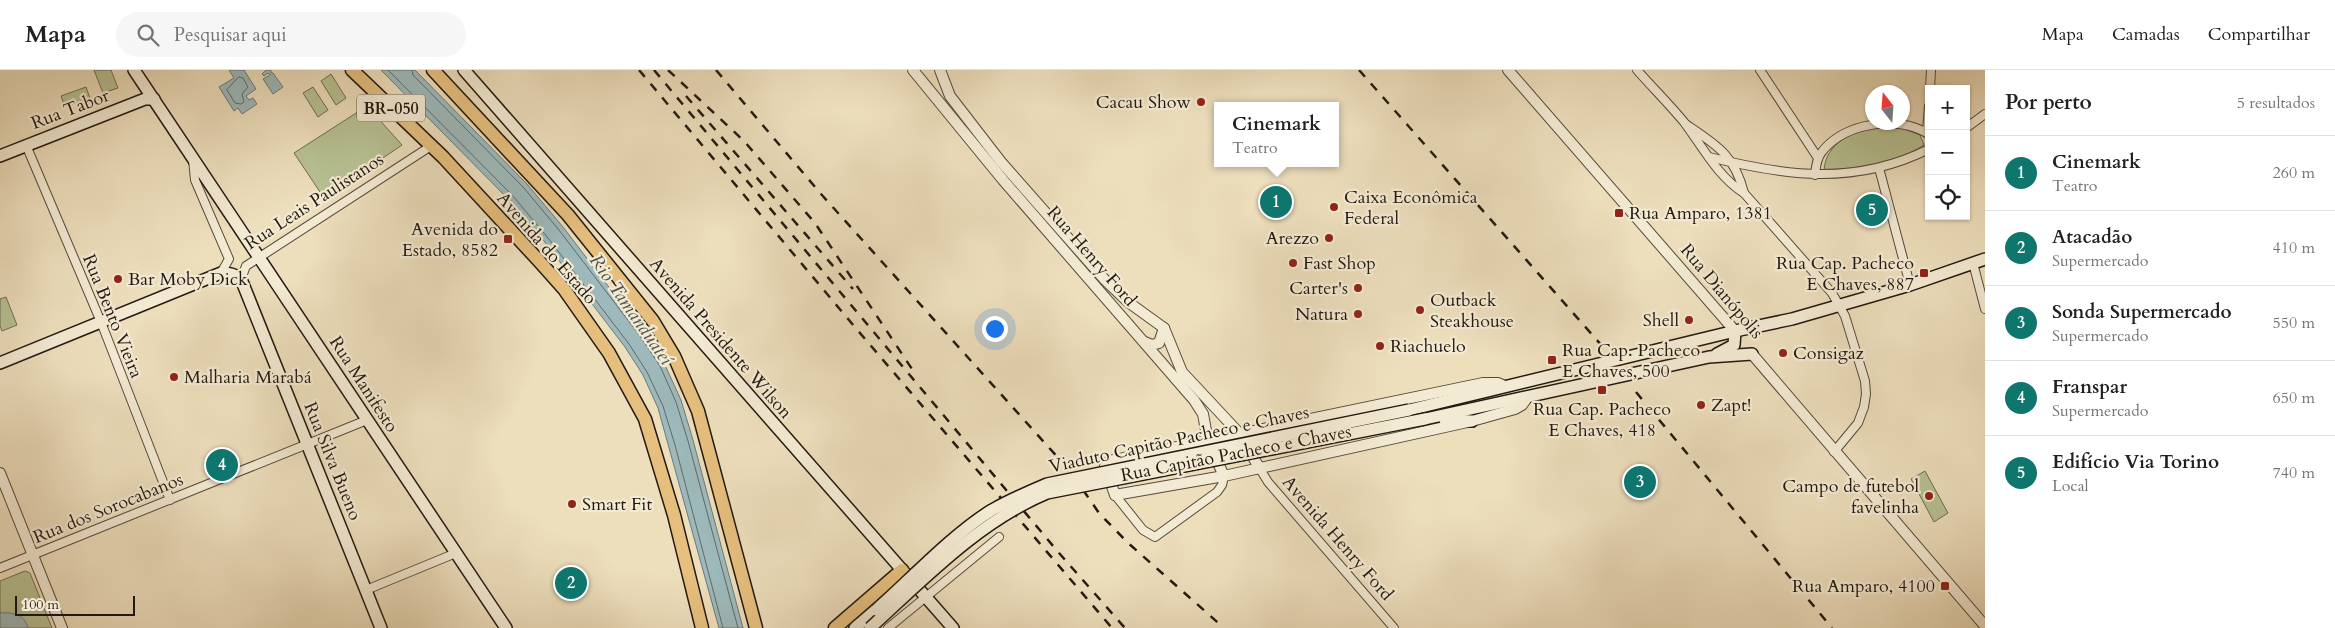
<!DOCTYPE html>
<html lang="pt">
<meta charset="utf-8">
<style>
:root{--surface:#fff;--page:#f6f6f6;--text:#202124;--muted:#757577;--line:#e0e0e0;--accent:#0f766e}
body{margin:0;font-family:Cardo,serif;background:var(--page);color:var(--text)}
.controls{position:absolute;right:15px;top:15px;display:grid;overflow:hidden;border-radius:0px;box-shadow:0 1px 4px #0004}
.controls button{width:45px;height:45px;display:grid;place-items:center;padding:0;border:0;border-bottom:1px solid var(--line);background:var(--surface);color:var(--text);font:25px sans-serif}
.compass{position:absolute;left:1865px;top:15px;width:45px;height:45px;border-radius:50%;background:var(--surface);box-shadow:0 1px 4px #0004;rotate:343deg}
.scale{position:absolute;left:15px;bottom:12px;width:120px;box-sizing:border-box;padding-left:5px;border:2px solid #231910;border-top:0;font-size:14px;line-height:18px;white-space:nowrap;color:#231910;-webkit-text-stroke:4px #f3ead3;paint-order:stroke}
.you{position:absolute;left:994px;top:258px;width:18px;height:18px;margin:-12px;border:4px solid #fff;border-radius:50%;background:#1a73e8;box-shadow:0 0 0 8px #1a73e833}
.badge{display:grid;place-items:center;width:32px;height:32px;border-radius:50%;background:var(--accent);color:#fff;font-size:16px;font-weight:700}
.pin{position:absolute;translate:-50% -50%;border:2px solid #fff;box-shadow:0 1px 5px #0006}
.popup{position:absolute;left:1214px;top:32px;width:125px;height:65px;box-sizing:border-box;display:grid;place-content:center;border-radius:0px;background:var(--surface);filter:drop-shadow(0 1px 4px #0005);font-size:16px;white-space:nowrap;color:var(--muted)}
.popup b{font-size:19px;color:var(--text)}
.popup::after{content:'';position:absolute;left:50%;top:100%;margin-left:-10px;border:10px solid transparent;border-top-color:var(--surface)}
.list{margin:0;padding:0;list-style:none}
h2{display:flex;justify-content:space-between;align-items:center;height:65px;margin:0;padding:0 20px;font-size:21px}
h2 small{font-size:16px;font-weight:400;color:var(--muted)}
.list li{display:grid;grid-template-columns:32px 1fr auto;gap:15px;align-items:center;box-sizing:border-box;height:75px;padding:0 20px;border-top:1px solid var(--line)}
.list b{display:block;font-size:19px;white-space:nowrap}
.list p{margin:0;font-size:16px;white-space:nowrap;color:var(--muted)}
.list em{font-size:16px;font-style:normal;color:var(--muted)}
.icon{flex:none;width:28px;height:28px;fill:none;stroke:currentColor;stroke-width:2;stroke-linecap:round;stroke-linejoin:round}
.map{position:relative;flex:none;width:1985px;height:558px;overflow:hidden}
header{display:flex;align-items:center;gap:30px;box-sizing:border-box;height:70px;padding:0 25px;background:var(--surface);border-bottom:1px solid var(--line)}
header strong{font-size:24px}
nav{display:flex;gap:28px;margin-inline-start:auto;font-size:18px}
.search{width:350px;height:45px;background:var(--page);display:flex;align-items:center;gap:12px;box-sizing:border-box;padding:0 18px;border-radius:28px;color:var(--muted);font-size:19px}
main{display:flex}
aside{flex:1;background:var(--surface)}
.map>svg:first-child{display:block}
</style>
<header>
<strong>Mapa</strong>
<div class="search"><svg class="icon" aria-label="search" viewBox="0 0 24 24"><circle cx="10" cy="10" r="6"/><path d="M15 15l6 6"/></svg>Pesquisar aqui</div>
<nav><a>Mapa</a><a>Camadas</a><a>Compartilhar</a></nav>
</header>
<main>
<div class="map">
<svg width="1985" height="558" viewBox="0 0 1985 558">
<rect width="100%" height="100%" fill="#eddebc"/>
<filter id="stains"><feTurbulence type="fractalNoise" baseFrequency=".004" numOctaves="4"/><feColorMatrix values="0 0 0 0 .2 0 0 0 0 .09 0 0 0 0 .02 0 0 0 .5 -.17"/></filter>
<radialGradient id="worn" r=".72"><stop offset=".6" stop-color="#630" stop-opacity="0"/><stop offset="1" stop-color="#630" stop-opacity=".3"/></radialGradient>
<g fill="#b7c192" stroke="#6d6d51">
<polygon points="94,0 111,0 118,18 103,23"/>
<polygon points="331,4 346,28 336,35 321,11"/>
<polygon points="86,17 90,28 65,37 61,26"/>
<polygon points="313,17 328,40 318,47 303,23"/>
<polygon points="367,36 402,75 324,128 294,83"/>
<path d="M1879,57L1904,59L1920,65L1924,75C1893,95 1859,97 1824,101C1825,73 1854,60 1879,57Z"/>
<polygon points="6,227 17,255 2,261 0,256 0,229"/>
<polygon points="1925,401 1948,443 1934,452 1911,409"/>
<polygon points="25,501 30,503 52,558 0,558 0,511"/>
</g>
<g fill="#9db9bb" stroke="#6c7977">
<polygon points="229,0 244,0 256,19 246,26 249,30 253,28 257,34 242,44 238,38 234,41 219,17 234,8"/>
<polygon points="266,0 271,0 271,3 273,3 283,17 273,24 263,9 270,5 268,3 264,6 262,4"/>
<polygon points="381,0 415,0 527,114 563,157 644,263 664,293 681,330 693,370 743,558 719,558 658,338 643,305 625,277 544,171 509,130"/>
<path d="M0,543C13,542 25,545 28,558H0Z"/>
</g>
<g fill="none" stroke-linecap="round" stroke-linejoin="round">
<g stroke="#606966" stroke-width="1">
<polyline points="388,0 513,126 548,168 629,274 647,302 663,336 675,375 723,558"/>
<polyline points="412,0 413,5 523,117 559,160 640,266 660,296 676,332 688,371 738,558"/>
<polygon points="239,7 243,8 248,17 242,24 244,32 241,34 235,33 227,20"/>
</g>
<defs>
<g id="minor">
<path d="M1637,0C1652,17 1669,34 1684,52C1702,76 1718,107 1744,123L1832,223L1845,246L1865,311L1866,324L1864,337L1858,353L1834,382"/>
<polyline points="1760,0 1818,88"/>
<polyline points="1930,19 1931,0"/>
<path d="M1687,55C1717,75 1735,86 1744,123"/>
<polyline points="1966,58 1985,44"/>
<polyline points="1927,62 1929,36"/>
<polyline points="26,75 101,252 170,430"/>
<path d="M1709,87C1786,106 1855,116 1929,79"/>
<polyline points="193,89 195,110 229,189 221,203"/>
<polyline points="1879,98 1910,215"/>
<path d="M1815,105C1816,98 1816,90 1821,83C1841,56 1885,47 1916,58C1921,60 1925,61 1929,65"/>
<polyline points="1973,193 1985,239"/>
<polyline points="241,209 246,196 431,76"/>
<polyline points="1260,399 1268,412 1394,558"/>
<polyline points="1115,425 1143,460 1155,467 1217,422 1222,415 1224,406"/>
<polyline points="0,498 367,350"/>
<polyline points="366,520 456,483"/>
<polyline points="888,558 999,467"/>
</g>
<g id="tertiary">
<polyline points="913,0 1003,110 1194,330 1203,344 1208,371 1224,406"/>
<polyline points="940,0 950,26 1001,92 1105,210 1128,232 1164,258 1182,302 1239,363 1260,399"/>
<polyline points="1508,0 1735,261"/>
<polyline points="1145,272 1152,275 1159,273 1164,258"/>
<polyline points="1752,284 1985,556"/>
<polyline points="1505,316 1498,313 1483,313 1109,391 1105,396 1115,425 1224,406 1472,351 1515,339 1522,335 1527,328"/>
<polyline points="0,403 62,558"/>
</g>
<g id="secondary">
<polyline points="134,0 506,558"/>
<polyline points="464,0 953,558"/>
<polyline points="0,86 145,29 154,29"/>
<polyline points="1717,284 1734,275 1735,261"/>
<path d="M0,293L221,203C230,203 233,204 241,209L381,558"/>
<polyline points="1409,340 1735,261 1792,249 1910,215 1985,189"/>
<polyline points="1425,349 1709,287 1752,284"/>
<polyline points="1445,350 1472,351"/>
<polyline points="855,558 876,540"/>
</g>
<g id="trunk">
<polyline points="352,0 443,87 539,191 564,219 609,283 645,349 674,445 702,558"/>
<polyline points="433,0 568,145 653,251 674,286 698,341 756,558"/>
<polyline points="835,558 902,500"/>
</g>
</defs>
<use href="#minor" stroke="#564a3b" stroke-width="10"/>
<use href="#tertiary" stroke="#564a3b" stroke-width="12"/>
<use href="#secondary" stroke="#231910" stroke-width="14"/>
<use href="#trunk" stroke="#231910" stroke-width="15"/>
<use href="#minor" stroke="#f3ead3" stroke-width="8"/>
<use href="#tertiary" stroke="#f3ead3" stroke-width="10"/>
<use href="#secondary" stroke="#f3ead3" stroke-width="11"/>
<use href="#trunk" stroke="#e6bf7e" stroke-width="12"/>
<g stroke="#231910" stroke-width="2.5" stroke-dasharray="9 9" stroke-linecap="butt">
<polyline points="639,0 854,256 1112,558"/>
<polyline points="654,0 1059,483 1125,558"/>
<polyline points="668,0 744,71 815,153 912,299"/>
<polyline points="716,0 821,124 1070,401 1099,443 1127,472 1224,558"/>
<polyline points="1359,0 1603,277"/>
<polyline points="686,26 853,219"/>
<polyline points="1636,322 1832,558"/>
</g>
<defs>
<g id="secondary-bridge">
<path d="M876,540C912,508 953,464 992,440C1010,430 1028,422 1047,414L1409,340"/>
<path d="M870,558C924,509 978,452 1047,423L1425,349"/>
</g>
</defs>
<use href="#secondary-bridge" stroke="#231910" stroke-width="14" stroke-linecap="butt"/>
<use href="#secondary-bridge" stroke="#f3ead3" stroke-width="11"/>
</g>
<g fill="#8f2418" stroke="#f3ead3" stroke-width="2">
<circle cx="1201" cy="32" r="5"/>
<circle cx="1334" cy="137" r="5"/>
<rect x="1614" y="138" width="10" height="10" rx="2.5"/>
<circle cx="1329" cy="168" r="5"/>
<rect x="503" y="164" width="10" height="10" rx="2.5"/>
<circle cx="1293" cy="193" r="5"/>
<rect x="1919" y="198" width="10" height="10" rx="2.5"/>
<circle cx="118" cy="209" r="5"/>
<circle cx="1358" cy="218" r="5"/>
<circle cx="1420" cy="240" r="5"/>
<circle cx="1358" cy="244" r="5"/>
<circle cx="1689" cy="250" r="5"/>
<circle cx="1380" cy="276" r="5"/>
<circle cx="1783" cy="283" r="5"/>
<rect x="1547" y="285" width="10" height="10" rx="2.5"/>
<circle cx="174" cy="307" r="5"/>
<rect x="1597" y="315" width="10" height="10" rx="2.5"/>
<circle cx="1701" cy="335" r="5"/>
<circle cx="1929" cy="426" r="5"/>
<circle cx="572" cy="434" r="5"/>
<rect x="1940" y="511" width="10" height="10" rx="2.5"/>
</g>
<g text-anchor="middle" stroke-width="4.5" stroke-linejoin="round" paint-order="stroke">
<rect fill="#f3ead3" stroke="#61584a" stroke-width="1" x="357" y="24.5" width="68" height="27" rx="4"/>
<g font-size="16" font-weight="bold" fill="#231910">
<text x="391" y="44">BR-050</text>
</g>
<g font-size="18" fill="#231910" stroke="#f3ead3" text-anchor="start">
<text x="1191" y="38" text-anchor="end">Cacau Show</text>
<text x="1344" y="133">Caixa Econômica<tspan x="1344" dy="21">Federal</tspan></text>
<text x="1629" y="149">Rua Amparo, 1381</text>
<text x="498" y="165" text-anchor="end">Avenida do<tspan x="498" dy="21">Estado, 8582</tspan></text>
<text x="1319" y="174" text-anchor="end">Arezzo</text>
<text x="1303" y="199">Fast Shop</text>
<text x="1914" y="199" text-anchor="end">Rua Cap. Pacheco<tspan x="1914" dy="21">E Chaves, 887</tspan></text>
<text x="128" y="215">Bar Moby Dick</text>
<text x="1348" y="224" text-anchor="end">Carter's</text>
<text x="1430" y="236">Outback<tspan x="1430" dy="21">Steakhouse</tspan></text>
<text x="1348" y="250" text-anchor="end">Natura</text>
<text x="1679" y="256" text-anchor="end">Shell</text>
<text x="1390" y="282">Riachuelo</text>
<text x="1562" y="286">Rua Cap. Pacheco<tspan x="1562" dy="21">E Chaves, 500</tspan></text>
<text x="1793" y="289">Consigaz</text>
<text x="184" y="313">Malharia Marabá</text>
<text x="1711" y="341">Zapt!</text>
<text x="1602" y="345" text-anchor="middle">Rua Cap. Pacheco<tspan x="1602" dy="21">E Chaves, 418</tspan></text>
<text x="1919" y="422" text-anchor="end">Campo de futebol<tspan x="1919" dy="21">favelinha</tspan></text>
<text x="582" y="440">Smart Fit</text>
<text x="1935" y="522" text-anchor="end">Rua Amparo, 4100</text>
</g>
<g font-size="18" fill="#231910" stroke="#f3ead3">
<text transform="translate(70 39) rotate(-21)" y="6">Rua Tabor</text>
<text transform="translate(314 131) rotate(-33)" y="6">Rua Leais Paulistanos</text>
<text transform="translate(547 178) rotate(49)" y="6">Avenida do Estado</text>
<text transform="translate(1092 186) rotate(49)" y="6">Rua Henry Ford</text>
<text transform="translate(1722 221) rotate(50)" y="6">Rua Dianópolis</text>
<text transform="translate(113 246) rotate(68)" y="6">Rua Bento Vieira</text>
<text transform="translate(721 268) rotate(49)" y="6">Avenida Presidente Wilson</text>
<text transform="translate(364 314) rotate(57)" y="6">Rua Manifesto</text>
<text transform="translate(1179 369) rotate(-12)" y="6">Viaduto Capitão Pacheco e Chaves</text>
<text transform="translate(1236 383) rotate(-11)" y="6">Rua Capitão Pacheco e Chaves</text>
<text transform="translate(333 391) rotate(68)" y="6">Rua Silva Bueno</text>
<text transform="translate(108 438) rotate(-22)" y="6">Rua dos Sorocabanos</text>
<text transform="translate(1338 468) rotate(49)" y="6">Avenida Henry Ford</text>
</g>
<g font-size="19" font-style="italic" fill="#4e514c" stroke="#f3ead3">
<text transform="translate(632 239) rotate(55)" y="7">Rio Tamanduateí</text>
</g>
</g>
<rect width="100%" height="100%" filter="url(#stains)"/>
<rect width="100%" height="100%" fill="url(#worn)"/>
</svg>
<div class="controls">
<button>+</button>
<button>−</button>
<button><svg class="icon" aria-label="locate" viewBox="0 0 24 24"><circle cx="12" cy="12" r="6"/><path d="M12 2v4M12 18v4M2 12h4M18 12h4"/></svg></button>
</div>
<svg class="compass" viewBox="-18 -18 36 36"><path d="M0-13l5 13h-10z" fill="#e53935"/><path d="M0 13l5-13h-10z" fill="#757577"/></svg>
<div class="scale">100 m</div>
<div class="you"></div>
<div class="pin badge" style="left:1276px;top:132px">1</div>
<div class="popup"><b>Cinemark</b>Teatro</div>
<div class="pin badge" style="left:571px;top:513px">2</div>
<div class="pin badge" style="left:1640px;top:412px">3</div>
<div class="pin badge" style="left:222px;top:395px">4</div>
<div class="pin badge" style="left:1872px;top:140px">5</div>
</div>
<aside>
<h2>Por perto<small>5 resultados</small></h2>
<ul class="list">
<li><span class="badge">1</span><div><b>Cinemark</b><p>Teatro</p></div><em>260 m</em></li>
<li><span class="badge">2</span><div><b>Atacadão</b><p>Supermercado</p></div><em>410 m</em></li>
<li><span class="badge">3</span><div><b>Sonda Supermercado</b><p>Supermercado</p></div><em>550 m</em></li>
<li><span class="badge">4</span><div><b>Franspar</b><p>Supermercado</p></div><em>650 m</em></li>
<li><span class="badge">5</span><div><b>Edifício Via Torino</b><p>Local</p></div><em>740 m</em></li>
</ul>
</aside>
</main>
